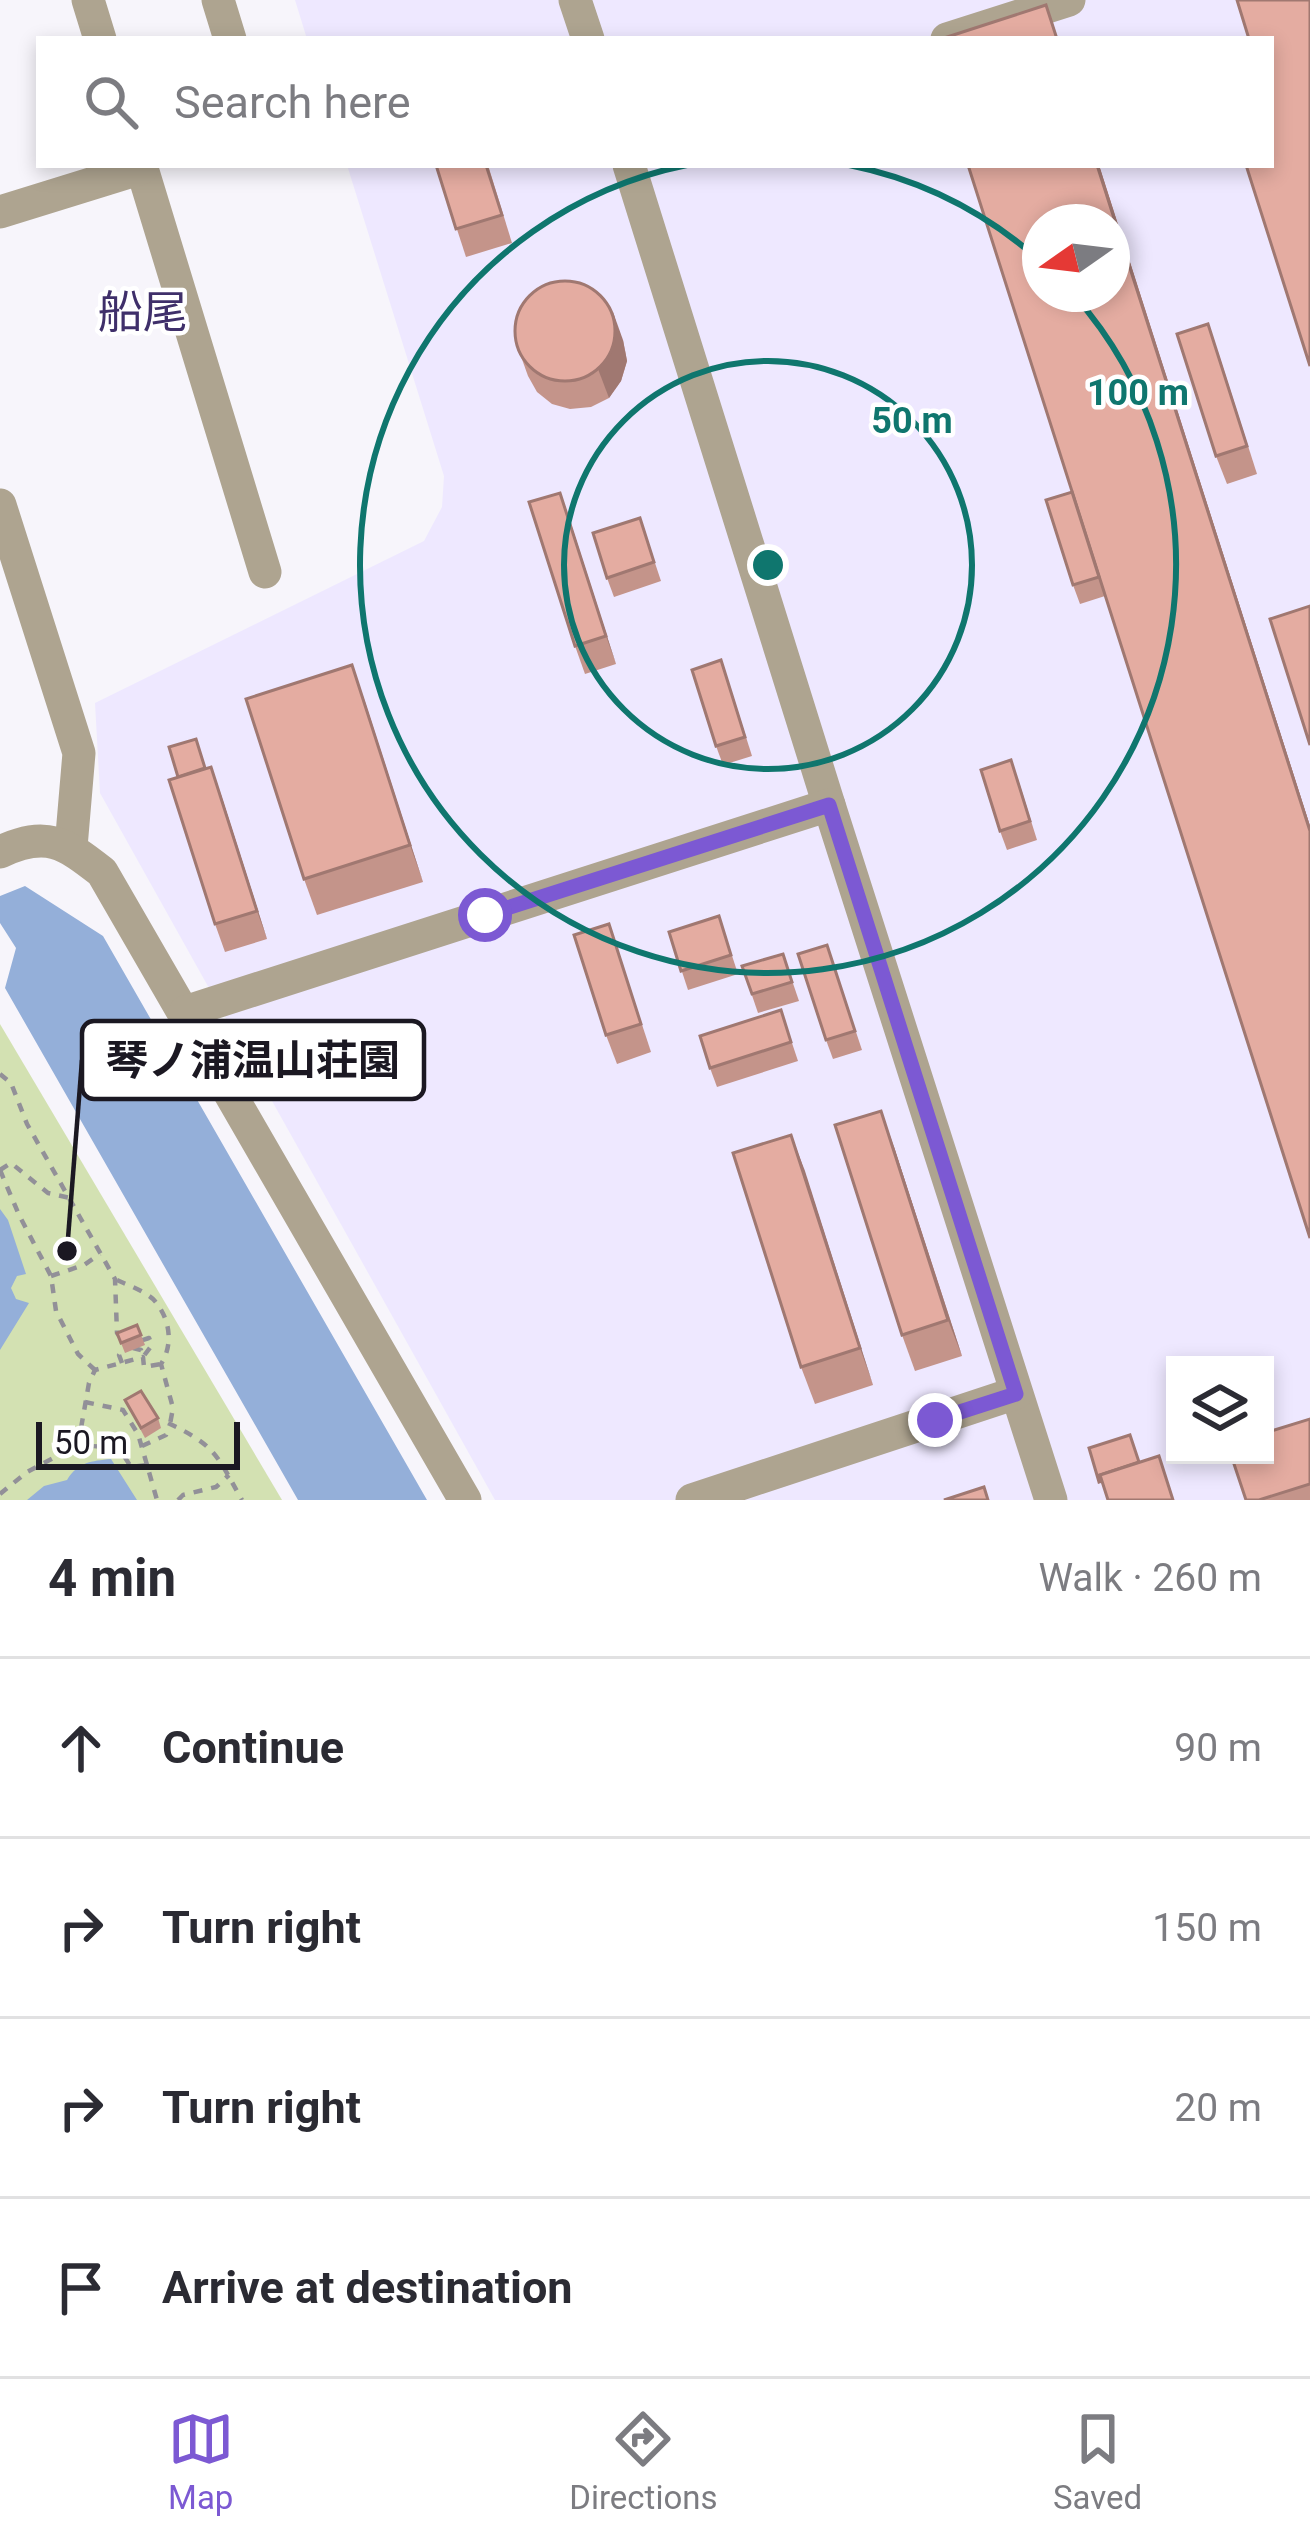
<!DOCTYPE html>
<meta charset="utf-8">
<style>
:root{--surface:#fff;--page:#f7f7f7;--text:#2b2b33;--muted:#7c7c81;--line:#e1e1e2;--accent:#7c59d3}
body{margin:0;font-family:Roboto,"Noto Sans JP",sans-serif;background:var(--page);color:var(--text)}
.controls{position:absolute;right:36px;bottom:36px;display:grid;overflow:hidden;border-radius:0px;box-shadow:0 6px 18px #0003}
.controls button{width:108px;height:108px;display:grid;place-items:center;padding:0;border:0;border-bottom:3px solid var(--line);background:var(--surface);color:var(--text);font:60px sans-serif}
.compass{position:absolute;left:1022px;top:204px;width:108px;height:108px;border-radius:50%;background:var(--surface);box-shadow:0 6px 18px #0003;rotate:256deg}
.scale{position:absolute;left:36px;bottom:30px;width:204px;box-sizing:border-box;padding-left:12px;border:6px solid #1b1822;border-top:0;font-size:33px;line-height:42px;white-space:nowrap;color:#1b1822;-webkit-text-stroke:9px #fff;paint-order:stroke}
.stop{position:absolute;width:36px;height:36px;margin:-27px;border:9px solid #7c59d3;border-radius:50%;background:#fff}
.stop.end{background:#7c59d3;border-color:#fff;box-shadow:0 3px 12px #0008}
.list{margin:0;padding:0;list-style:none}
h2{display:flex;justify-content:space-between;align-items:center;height:156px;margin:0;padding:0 48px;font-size:51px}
h2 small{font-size:39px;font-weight:400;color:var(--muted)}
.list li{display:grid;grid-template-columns:78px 1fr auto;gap:36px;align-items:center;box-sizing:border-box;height:180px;padding:0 48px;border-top:3px solid var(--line)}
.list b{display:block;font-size:45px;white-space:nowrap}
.list em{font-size:39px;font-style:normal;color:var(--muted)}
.icon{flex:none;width:66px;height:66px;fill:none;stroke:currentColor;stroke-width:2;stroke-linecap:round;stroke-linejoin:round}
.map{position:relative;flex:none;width:1310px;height:1500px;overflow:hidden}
.search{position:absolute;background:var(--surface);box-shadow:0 6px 18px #0003;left:36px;right:36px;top:36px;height:132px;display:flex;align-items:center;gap:30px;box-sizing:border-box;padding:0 42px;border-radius:0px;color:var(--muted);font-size:45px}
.sheet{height:876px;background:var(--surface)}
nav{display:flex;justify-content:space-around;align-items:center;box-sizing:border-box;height:168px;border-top:3px solid var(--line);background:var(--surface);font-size:33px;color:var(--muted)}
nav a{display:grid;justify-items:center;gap:6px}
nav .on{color:var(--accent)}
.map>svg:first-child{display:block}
</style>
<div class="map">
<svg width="1310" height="1500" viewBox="0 0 1310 1500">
<rect width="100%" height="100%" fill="#f7f5fb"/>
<path fill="#eee8ff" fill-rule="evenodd" d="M295,0H1310V1500H495L100,793L95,703L424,541L442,507L444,476L347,165H1271V39H307ZM1040,222H1112V294H1040ZM1175,1365H1265V1455H1175Z"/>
<polygon fill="#d3e1b2" points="0,1024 282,1500 0,1500"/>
<g fill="#94afd9">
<polygon points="25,886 103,936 427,1500 298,1500 5,988 16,948 0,923 0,896"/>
<polygon points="0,1209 8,1220 26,1274 17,1276 11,1288 16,1299 29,1303 0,1350"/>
<path d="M111,1459L137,1500H27L44,1486L67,1480C78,1462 91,1461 111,1459Z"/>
</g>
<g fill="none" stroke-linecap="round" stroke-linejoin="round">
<g stroke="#929098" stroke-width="4.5" stroke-dasharray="9 9" stroke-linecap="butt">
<polyline points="0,1074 11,1083 27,1124 115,1279 117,1333 120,1337"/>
<polyline points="0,1170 19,1215 51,1276 56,1311 78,1354 95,1370"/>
<polyline points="0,1170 11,1163 48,1193 70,1198"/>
<polyline points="51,1276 84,1265 100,1254"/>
<path d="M117,1280C128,1285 144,1291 153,1299C170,1317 174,1344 161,1364L173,1408L170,1424"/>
<polyline points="133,1348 141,1350 143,1357 152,1345 149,1338 140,1341"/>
<polyline points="122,1363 119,1355 124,1348"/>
<polyline points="85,1402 123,1410 138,1434 147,1465"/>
<polyline points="78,1445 89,1383 95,1370 143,1357 144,1367 161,1364"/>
<path d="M142,1446L166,1435L170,1424C217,1446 218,1458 242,1500"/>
<polyline points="0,1494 27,1472 78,1445 119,1448 131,1467 147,1465 157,1500"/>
<polyline points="178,1500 183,1495 216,1487 229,1475"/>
</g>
<g stroke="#aea490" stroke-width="33">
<polyline points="88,0 100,39"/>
<polyline points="218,0 230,39"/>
<polyline points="575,0 588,39"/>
<polyline points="947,39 1069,0"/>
<polyline points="141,165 265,572"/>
<polyline points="629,165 829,805 1051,1500"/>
<polyline points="0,212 142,168"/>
<polyline points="0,505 79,753 71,847"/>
<path d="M0,852C47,830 65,843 102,872L465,1500"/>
<polyline points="185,1012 829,805"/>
<polyline points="692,1500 1016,1393"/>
</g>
</g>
<g fill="#c4948a">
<polygon points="436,165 488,165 512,243 466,257"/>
<polygon points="1099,165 1310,826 1310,1238 1105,596 1080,604 1073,585 1072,492"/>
<polygon points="623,340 627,361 621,381 609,398 591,407 570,409 552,404 537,392 528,376 518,348"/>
<polygon points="1218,352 1257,474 1227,484 1216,456"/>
<polygon points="560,493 616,664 585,674 575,646"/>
<polygon points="640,518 661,581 614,597 607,578"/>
<polygon points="352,665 423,882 317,915 304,879"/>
<polygon points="728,680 752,756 723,765 716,746"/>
<polygon points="206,768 221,795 267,939 225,952 215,924"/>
<polygon points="1018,779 1037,840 1007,850 1000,831"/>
<polygon points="719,916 738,974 688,990 669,932"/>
<polygon points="609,924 651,1052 617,1064 606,1035"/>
<polygon points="827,945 862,1050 833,1059 826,1040"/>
<polygon points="783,954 799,1001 758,1013 742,966"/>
<polygon points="781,1010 798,1061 717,1087 710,1068"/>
<polygon points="791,1135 873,1385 815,1404 801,1367"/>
<polygon points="894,1147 962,1356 915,1371 902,1335"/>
<polygon points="137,1325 145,1345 125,1353 117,1333"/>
<polygon points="125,1400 158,1418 161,1428 145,1438"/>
<polygon points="1310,1419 1310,1500 1246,1500"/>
</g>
<g fill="#a07871">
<polygon points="1097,165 1099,165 1310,826 1310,831"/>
<polygon points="613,312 623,340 627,361 621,381 609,398 598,369"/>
<polygon points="560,493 570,521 616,664 606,636"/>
<polygon points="352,665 365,702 423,882 410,845"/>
<polygon points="211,767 221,795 267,939 257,911"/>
<polygon points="881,1111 894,1147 962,1356 948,1320"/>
<polygon points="791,1135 805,1171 873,1385 860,1348"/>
</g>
<g fill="#e4aca1" stroke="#a07871" stroke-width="3" fill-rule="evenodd">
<polygon points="1237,0 1310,0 1310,366 1246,165 1271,165 1271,39 1249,39"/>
<polygon points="1046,5 1057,39 941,39"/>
<polygon points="436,165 486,165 502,215 456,229"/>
<path d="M968,165H1097L1310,831V1238ZM1040,222H1112V294H1040Z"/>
<circle cx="565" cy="331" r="50"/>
<polygon points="1208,324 1247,446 1216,456 1177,334"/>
<polygon points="1072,492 1099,577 1073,585 1046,500"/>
<polygon points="560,493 606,636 575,646 529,502"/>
<polygon points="640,518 654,562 607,578 593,533"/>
<polygon points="1310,606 1310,745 1270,619"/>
<polygon points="721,660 745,737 716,746 692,670"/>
<polygon points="352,665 410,845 304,879 246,699"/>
<polygon points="196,739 205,768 178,777 169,747"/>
<polygon points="1011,760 1030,821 1000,831 981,770"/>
<polygon points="211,767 257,911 215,924 169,780"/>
<polygon points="719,916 731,955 681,971 669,932"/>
<polygon points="609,924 641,1024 606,1035 574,935"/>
<polygon points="827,945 855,1031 826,1040 798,954"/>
<polygon points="783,954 792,982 752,994 742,966"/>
<polygon points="781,1010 791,1042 710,1068 700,1036"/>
<polygon points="881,1111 948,1320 902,1335 835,1125"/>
<polygon points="791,1135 860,1348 801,1367 733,1153"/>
<polygon points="137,1325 141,1335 121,1343 117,1333"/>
<polygon points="141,1391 158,1418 141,1428 125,1400"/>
<polygon points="1310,1419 1310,1484 1259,1500 1246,1500 1231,1455 1265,1455 1265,1433"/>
<polygon points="1130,1435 1139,1462 1100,1475 1102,1481 1099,1482 1089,1448"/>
<polygon points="1159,1456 1173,1500 1108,1500 1100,1475"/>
<polygon points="984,1487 988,1500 944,1500"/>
</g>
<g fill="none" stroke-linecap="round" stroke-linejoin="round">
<polyline stroke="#7c59d3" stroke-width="15" points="485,915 829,805 1016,1394 935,1420"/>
</g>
<g fill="none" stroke="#0f766e" stroke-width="6">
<circle cx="768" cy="565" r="204"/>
<path d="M849 165A408 408 0 0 1 1038 259M1074 295A408 408 0 1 1 687 165"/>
</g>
<g text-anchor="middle" stroke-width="9" stroke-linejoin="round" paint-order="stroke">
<g font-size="45" fill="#3f2f6a" stroke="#fff">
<text x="143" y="328">船尾</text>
</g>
</g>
<circle cx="768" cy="565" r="18" fill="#0f766e" stroke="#fff" stroke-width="6"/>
<g font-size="36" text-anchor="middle" font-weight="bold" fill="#0f766e" stroke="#fff" stroke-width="9" stroke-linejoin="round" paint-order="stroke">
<text x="1138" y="405">100 m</text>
<text x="912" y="433">50 m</text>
</g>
<path fill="none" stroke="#1b1822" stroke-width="4.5" d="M67 1251L82 1060"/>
<circle fill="#1b1822" stroke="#fff" stroke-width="4.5" cx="67" cy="1251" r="12"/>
<rect fill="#fff" stroke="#1b1822" stroke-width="4.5" x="82" y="1021" width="342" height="78" rx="12"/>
<g font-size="42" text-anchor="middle" font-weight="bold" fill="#1b1822">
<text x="253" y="1075">琴ノ浦温山荘園</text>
</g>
</svg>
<div class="controls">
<button><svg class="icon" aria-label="layers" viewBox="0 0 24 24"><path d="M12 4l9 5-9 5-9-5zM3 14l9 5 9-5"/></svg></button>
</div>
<svg class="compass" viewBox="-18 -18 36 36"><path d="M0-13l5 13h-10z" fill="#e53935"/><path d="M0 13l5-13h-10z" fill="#7c7c81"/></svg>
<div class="scale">50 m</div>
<div class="stop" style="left:485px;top:915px"></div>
<div class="stop end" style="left:935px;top:1420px"></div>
<div class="search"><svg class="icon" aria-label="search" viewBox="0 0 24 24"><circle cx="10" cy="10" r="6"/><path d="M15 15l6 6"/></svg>Search here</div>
</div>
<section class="sheet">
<h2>4 min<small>Walk · 260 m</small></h2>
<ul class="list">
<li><svg class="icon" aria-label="ahead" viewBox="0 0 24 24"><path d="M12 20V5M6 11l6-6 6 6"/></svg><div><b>Continue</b></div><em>90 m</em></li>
<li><svg class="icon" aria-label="right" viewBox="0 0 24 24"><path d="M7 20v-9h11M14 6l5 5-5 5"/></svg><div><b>Turn right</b></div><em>150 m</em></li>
<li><svg class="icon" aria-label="right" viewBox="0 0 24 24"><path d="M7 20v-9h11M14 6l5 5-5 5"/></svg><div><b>Turn right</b></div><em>20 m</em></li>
<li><svg class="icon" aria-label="arrive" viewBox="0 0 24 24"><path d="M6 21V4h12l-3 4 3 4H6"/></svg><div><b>Arrive at destination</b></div></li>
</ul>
</section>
<nav>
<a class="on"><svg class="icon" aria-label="map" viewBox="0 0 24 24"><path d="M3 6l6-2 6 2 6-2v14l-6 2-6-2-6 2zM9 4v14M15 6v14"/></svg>Map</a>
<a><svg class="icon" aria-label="directions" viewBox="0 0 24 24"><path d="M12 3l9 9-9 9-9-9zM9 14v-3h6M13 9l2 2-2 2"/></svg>Directions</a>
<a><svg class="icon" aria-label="saved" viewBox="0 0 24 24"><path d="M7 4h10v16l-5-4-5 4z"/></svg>Saved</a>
</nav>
